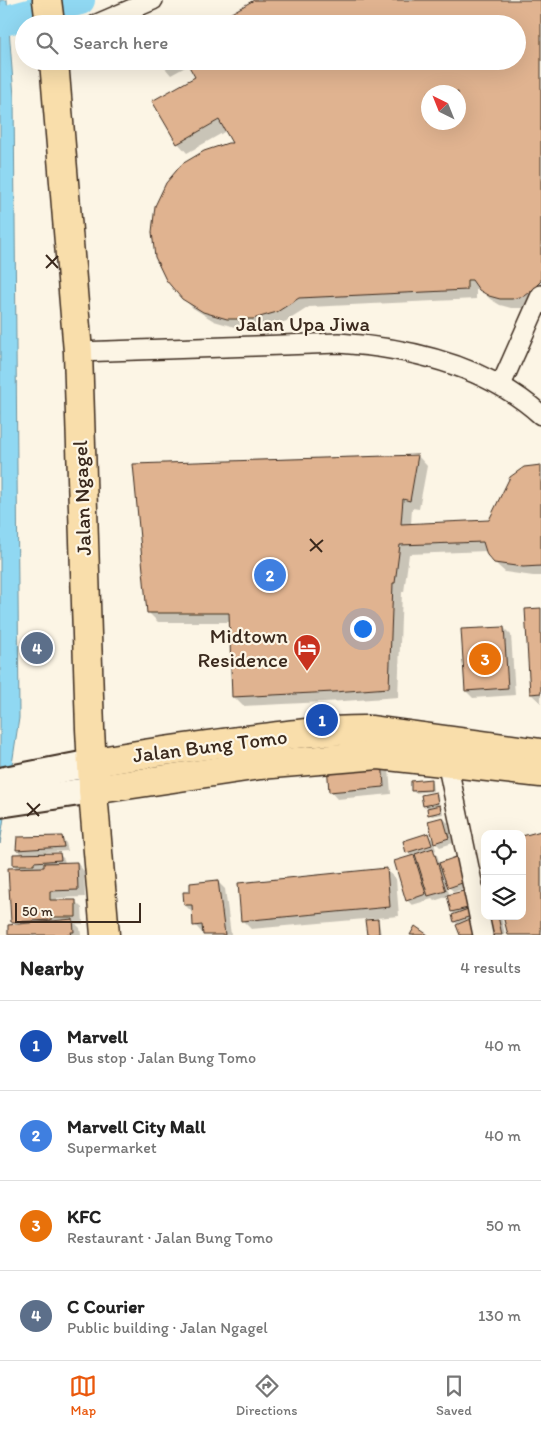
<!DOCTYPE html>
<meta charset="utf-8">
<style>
:root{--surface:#fff;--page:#f2f2f2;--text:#222;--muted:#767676;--line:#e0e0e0;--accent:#ea580c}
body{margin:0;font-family:Itim,sans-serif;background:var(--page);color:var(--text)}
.controls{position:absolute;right:15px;bottom:15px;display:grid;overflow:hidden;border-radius:10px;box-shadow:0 5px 20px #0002}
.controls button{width:45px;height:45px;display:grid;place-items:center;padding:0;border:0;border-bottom:1px solid var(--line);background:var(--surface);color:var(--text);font:25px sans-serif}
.compass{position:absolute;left:421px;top:85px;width:45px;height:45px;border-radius:50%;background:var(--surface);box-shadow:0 5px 20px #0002;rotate:317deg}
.scale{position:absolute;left:15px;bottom:12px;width:126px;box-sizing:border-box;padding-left:5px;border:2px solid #3b2a1e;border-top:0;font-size:14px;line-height:18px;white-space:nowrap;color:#3b2a1e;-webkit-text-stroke:4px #fcf5e5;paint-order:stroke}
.you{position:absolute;left:362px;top:628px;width:18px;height:18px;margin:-12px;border:4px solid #fff;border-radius:50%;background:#1a73e8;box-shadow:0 0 0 8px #1a73e833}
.badge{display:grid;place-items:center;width:32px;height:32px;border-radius:50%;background:var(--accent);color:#fff;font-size:16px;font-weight:700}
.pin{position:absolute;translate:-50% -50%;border:2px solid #fff;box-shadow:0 1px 5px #0006}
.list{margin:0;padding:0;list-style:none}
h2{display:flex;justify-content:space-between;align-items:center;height:65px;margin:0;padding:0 20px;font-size:21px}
h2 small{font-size:16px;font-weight:400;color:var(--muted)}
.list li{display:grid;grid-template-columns:32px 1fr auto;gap:15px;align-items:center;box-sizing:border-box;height:90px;padding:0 20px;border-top:1px solid var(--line)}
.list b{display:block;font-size:19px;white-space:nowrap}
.list p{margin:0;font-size:16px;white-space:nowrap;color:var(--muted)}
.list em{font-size:16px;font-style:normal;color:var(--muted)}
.icon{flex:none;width:28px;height:28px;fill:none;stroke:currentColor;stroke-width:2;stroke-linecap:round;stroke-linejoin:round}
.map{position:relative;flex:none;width:541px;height:935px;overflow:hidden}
.search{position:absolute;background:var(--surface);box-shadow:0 5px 20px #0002;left:15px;right:15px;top:15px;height:55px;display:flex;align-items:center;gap:12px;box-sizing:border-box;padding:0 18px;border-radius:28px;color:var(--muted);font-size:19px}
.sheet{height:425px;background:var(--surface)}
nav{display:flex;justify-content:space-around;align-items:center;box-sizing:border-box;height:70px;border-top:1px solid var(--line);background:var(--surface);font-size:14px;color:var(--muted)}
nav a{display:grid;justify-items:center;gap:2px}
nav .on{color:var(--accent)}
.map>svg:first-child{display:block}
</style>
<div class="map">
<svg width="541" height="935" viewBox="0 0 541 935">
<rect width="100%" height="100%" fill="#fcf5e5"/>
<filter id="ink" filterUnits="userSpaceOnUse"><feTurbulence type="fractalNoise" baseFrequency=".02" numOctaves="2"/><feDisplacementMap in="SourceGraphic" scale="10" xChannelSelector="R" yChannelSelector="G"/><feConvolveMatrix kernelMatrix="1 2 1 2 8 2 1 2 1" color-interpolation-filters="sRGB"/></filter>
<g filter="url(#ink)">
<polygon fill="#90d8f2" stroke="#6e929d" points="0,0 7,0 14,97 19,718 0,844"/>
<g fill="#0003" fill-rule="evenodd">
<path d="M257,0H541V300L533,305L522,308H511L500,305L490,299L481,289L476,290V299L309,307L287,321L263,328H238L214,321L193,308L183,298L234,145L226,131L187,153L178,143L196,77L189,65L171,75L159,61H517V24ZM428,92H458V122H428Z"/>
<polygon points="418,456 427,466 419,509 412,508 411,525 490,521 541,466 541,576 533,576 505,572 495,563 487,551 409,554 404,592 402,592 398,697 344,701 243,706 233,696 231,622 158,622 149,613"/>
<polygon points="541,609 541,703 531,694"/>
<polygon points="504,628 511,635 515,695 473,698 466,691"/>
<polygon points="328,765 389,768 391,794 337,799 330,791"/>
<polygon points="430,781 432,783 433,791 415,793 413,791"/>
<polygon points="436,794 438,796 439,806 442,808 443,814 432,816 430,814 428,807 426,807 424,805"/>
<polygon points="443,818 448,823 453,843 440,847 433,840 436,850 434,851 437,855 440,864 456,858 460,863 469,887 454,892 446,884 450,896 467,892 472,919 469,920 461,935 459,925 455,922 453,915 455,915 452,912 449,896 434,901 432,899 412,905 407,900 412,857 407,852 428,835 435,842"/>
<polygon points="61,838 66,843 68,851 46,852 46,854 59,854 64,859 65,864 77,863 84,871 85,897 57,898 57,901 75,901 82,908 83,924 76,924 80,928 81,935 10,935 17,926 12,921 18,869 14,865 23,855 17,849"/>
<polygon points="386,870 396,879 399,916 251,929 242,920"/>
<polygon points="218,882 225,889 231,935 204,935 204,933 202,933 195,925 192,912 185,905 192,893"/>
<polygon points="485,916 501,916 505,935 488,935"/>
<polygon points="377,921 379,923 381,935 368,935"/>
</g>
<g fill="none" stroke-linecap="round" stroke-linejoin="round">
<polyline stroke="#90d8f2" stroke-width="30" points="0,22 80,0"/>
</g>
<g fill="#e0b390" stroke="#3b2a1e" fill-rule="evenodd">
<path d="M254,0H541V281L533,289L524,296L512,299H500L489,296L479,290L472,280H467V290L299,298L277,312L253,319H227L203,312L182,299L166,280L155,257L152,232L155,206L166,183L182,164L204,151L228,143H232L219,120L177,144L152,101L195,77L186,61H517V24H212ZM428,92H458V122H428Z"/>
<polygon points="418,455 410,501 403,499 401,524 489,520 510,477 524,467 541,465 541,566 523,567 494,563 487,555 483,542 400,545 395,583 393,583 389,688 334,692 232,697 229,613 147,613 133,464"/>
<polygon points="541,608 541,693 530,694 525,609"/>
<polygon points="504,627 508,688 465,691 461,629"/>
<polygon points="382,759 384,787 329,792 327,764"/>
<polygon points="431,779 431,790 411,791 411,781"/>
<polygon points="436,792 438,803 423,806 421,795"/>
<polygon points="440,805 441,812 428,815 427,808"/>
<polygon points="443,817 449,838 434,843 428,821"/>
<polygon points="541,831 541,935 508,935 503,916 522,916 522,836"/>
<polygon points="428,833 432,845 406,853 403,841"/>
<polygon points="62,836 64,847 16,850 17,837"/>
<polygon points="433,848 446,891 428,896 415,854"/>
<polygon points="60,853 61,860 34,862 34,865 13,865 13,854"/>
<polygon points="414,855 426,894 406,901 394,861"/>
<polygon points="456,857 465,882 448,888 439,863"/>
<polygon points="77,862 78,890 50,891 50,900 76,900 76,917 51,917 51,920 11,922 8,868 44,867 44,863"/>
<polygon points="387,868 390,907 241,921 238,883"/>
<polygon points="218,880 225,935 203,935 202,925 193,926 192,905 184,905 183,892 190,892 190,883"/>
<polygon points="468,890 472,907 451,912 447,895"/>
<polygon points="468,909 471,916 454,922 452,915"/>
<polygon points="485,916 498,916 502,935 486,935"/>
<polygon points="73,919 74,932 71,932 72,935 8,935 8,925"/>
<polygon points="378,919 379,934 367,935 365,920"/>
<polygon points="470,919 476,935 460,935 456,925"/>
<polygon points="415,926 428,935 410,935"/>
</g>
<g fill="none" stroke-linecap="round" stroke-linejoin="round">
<defs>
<g id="minor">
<polyline points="97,24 153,0"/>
<path d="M78,352L339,343C410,348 487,366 541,415"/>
<polyline points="501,385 541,295"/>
<polyline points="447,762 483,935"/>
</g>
<g id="secondary">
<polyline points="0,781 92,763"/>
<polyline points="0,804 93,790"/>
</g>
<g id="trunk">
<polyline points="47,0 50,24"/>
<polyline points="54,61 78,352 90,729 94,804 105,935"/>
<path d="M92,763C138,754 185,748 231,742C278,736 325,729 372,730L541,753"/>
<polyline points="93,790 260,765 379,755 541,773"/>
</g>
</defs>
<use href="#minor" stroke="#3b2a1e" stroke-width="22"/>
<use href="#secondary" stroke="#3b2a1e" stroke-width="30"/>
<use href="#trunk" stroke="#3b2a1e" stroke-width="31"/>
<use href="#minor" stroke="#fcf5e5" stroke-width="19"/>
<use href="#secondary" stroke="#fcf5e5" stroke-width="26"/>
<use href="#trunk" stroke="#f9deab" stroke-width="28"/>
</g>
</g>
<path fill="none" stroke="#3b2a1e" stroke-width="2" d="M46,255L58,268M46,268L58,256M310,539L322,552M310,551L323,540M27,803L39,816M27,816L40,804"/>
<defs>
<symbol id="hotel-pin" viewBox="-11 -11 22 30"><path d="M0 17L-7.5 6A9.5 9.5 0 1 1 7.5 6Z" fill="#c8321e" stroke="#fcf5e5"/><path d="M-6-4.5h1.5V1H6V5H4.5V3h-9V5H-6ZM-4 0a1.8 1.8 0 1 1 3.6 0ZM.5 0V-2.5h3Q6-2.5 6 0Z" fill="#fff"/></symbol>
</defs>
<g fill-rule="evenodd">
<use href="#hotel-pin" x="291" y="632" width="32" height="43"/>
</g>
<g text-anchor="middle" stroke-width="4.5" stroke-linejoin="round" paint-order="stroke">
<g font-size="21" fill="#3b2a1e" stroke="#fcf5e5">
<text x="303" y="331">Jalan Upa Jiwa</text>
<text transform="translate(82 498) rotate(-92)" y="7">Jalan Ngagel</text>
<text transform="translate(210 746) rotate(-7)" y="7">Jalan Bung Tomo</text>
</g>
<g font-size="21" fill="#3b2a1e" stroke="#fcf5e5" text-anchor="end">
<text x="288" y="643">Midtown<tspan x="288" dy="24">Residence</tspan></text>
</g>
</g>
</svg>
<div class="controls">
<button><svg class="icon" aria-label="locate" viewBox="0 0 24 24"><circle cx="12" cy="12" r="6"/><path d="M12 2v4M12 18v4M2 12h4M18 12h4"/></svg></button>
<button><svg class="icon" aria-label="layers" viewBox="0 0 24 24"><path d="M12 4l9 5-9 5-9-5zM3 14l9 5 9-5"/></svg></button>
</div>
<svg class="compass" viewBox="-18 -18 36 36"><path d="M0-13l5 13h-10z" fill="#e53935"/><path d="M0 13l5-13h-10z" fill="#767676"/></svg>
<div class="scale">50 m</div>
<div class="you"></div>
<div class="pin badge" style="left:322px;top:720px;background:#1a4fb4">1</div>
<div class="pin badge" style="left:270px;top:575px;background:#3f7fe0">2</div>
<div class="pin badge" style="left:485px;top:659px;background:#e8710a">3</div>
<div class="pin badge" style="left:37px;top:648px;background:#5c6f8a">4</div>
<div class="search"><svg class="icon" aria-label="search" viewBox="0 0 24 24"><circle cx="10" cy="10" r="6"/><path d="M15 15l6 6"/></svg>Search here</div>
</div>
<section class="sheet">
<h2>Nearby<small>4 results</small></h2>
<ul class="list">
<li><span class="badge" style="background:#1a4fb4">1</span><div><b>Marvell</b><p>Bus stop · Jalan Bung Tomo</p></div><em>40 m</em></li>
<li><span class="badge" style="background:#3f7fe0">2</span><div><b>Marvell City Mall</b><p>Supermarket</p></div><em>40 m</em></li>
<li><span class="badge" style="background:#e8710a">3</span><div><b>KFC</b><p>Restaurant · Jalan Bung Tomo</p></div><em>50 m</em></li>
<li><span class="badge" style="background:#5c6f8a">4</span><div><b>C Courier</b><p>Public building · Jalan Ngagel</p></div><em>130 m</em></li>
</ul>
</section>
<nav>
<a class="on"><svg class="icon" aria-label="map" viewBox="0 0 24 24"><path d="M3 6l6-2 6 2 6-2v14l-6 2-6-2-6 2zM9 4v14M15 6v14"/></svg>Map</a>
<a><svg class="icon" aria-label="directions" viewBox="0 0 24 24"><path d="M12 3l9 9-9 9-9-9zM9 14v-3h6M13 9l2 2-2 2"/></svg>Directions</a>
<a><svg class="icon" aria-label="saved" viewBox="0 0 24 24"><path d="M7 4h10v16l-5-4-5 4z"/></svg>Saved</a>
</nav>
